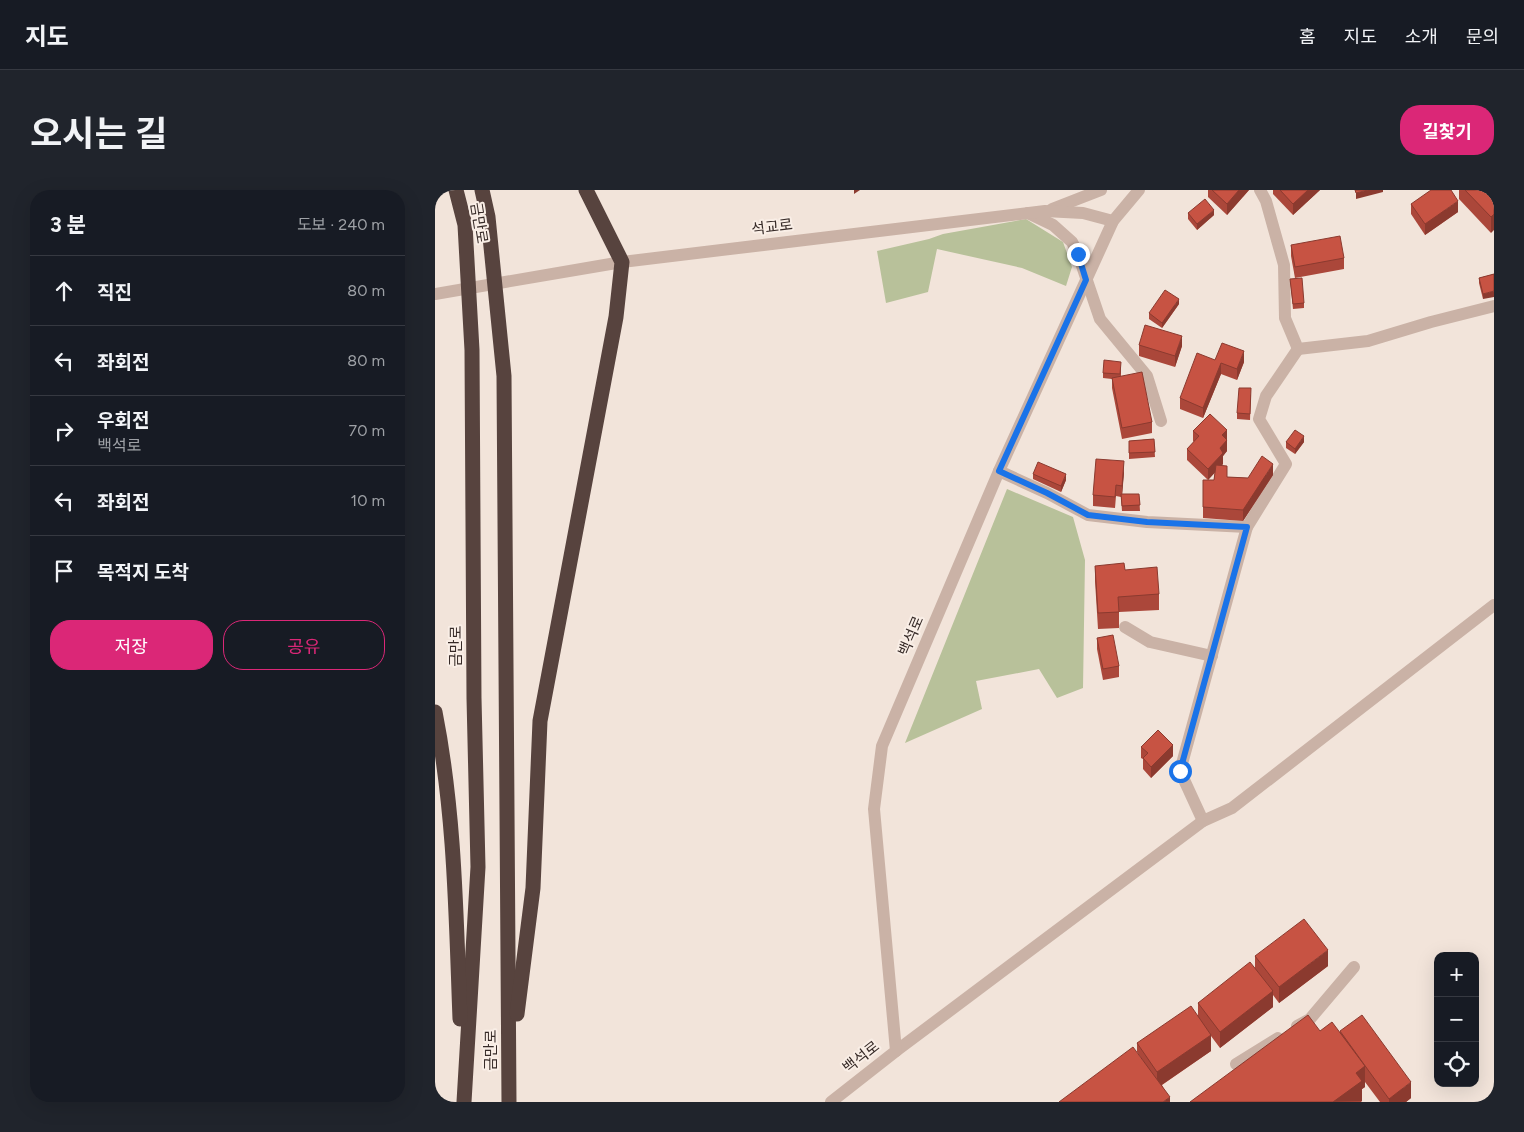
<!DOCTYPE html>
<html lang="ko">
<meta charset="utf-8">
<style>
:root{--surface:#171b24;--page:#20242c;--text:#f1f3f6;--muted:#9ea1a6;--line:#363941;--accent:#db2777}
body{margin:0;font-family:Figtree,"Noto Sans KR",sans-serif;background:var(--page);color:var(--text)}
.controls{position:absolute;right:15px;bottom:15px;display:grid;overflow:hidden;border-radius:10px;box-shadow:0 5px 20px #0002}
.controls button{width:45px;height:45px;display:grid;place-items:center;padding:0;border:0;border-bottom:1px solid var(--line);background:var(--surface);color:var(--text);font:25px sans-serif}
.stop{position:absolute;width:15px;height:15px;margin:-11px;border:4px solid #1a73e8;border-radius:50%;background:#fff}
.stop.end{background:#1a73e8;border-color:#fff;box-shadow:0 1px 5px #0008}
.list{margin:0;padding:0;list-style:none}
h2{display:flex;justify-content:space-between;align-items:center;height:65px;margin:0;padding:0 20px;font-size:21px}
h2 small{font-size:16px;font-weight:400;color:var(--muted)}
.list li{display:grid;grid-template-columns:32px 1fr auto;gap:15px;align-items:center;box-sizing:border-box;height:70px;padding:0 20px;border-top:1px solid var(--line)}
.list b{display:block;font-size:19px;white-space:nowrap}
.list p{margin:0;font-size:16px;white-space:nowrap;color:var(--muted)}
.list em{font-size:16px;font-style:normal;color:var(--muted)}
.actions{display:flex;gap:10px;padding:15px 20px}
.actions a{flex:1;padding:11px 0;border:1px solid var(--accent);border-radius:20px;text-align:center;font-size:18px;color:var(--accent)}
.actions .main{background:var(--accent);color:#fff}
.icon{flex:none;width:28px;height:28px;fill:none;stroke:currentColor;stroke-width:2;stroke-linecap:round;stroke-linejoin:round}
.map{position:relative;flex:none;width:1059px;height:912px;overflow:hidden;border-radius:20px}
header{display:flex;align-items:center;gap:30px;box-sizing:border-box;height:70px;padding:0 25px;background:var(--surface);border-bottom:1px solid var(--line)}
header strong{font-size:24px}
nav{display:flex;gap:28px;margin-inline-start:auto;font-size:18px}
.intro{display:flex;align-items:center;justify-content:space-between;box-sizing:border-box;height:120px;padding:0 30px}
h1{margin:0;font-size:35px}
.button{padding:12px 22px;border-radius:20px;background:var(--accent);color:#fff;font-size:18px;font-weight:700}
main{display:flex;gap:30px;padding:0 30px}
aside{flex:1;background:var(--surface);border-radius:20px;box-shadow:0 5px 20px #0002}
.map>svg:first-child{display:block}
</style>
<header>
<strong>지도</strong>
<nav><a>홈</a><a>지도</a><a>소개</a><a>문의</a></nav>
</header>
<div class="intro"><h1>오시는 길</h1><a class="button">길찾기</a></div>
<main>
<aside>
<h2>3 분<small>도보 · 240 m</small></h2>
<ul class="list">
<li><svg class="icon" aria-label="ahead" viewBox="0 0 24 24"><path d="M12 20V5M6 11l6-6 6 6"/></svg><div><b>직진</b></div><em>80 m</em></li>
<li><svg class="icon" aria-label="left" viewBox="0 0 24 24"><path d="M17 20v-9H6M10 6l-5 5 5 5"/></svg><div><b>좌회전</b></div><em>80 m</em></li>
<li><svg class="icon" aria-label="right" viewBox="0 0 24 24"><path d="M7 20v-9h11M14 6l5 5-5 5"/></svg><div><b>우회전</b><p>백석로</p></div><em>70 m</em></li>
<li><svg class="icon" aria-label="left" viewBox="0 0 24 24"><path d="M17 20v-9H6M10 6l-5 5 5 5"/></svg><div><b>좌회전</b></div><em>10 m</em></li>
<li><svg class="icon" aria-label="arrive" viewBox="0 0 24 24"><path d="M6 21V4h12l-3 4 3 4H6"/></svg><div><b>목적지 도착</b></div></li>
</ul>
<div class="actions"><a class="main">저장</a><a>공유</a></div>
</aside>
<div class="map">
<svg width="1059" height="912" viewBox="0 0 1059 912">
<rect width="100%" height="100%" fill="#f2e4da"/>
<g fill="#b8c19a">
<polygon points="591,29 628,52 637,77 631,96 587,78 502,59 493,102 451,113 442,61 494,49 508,44"/>
<polygon points="572,299 638,327 650,370 648,498 622,508 604,479 541,491 547,519 470,553"/>
</g>
<g fill="none" stroke-linecap="round" stroke-linejoin="round">
<g stroke="#cab2a6" stroke-width="12">
<polyline points="825,0 831,11 849,75 850,128 863,159 933,151 996,132 1059,116"/>
<polyline points="617,19 666,0"/>
<polyline points="593,23 618,35 637,52 643,64 665,129 712,186 726,231"/>
<polyline points="0,104 187,72 610,21 648,23 678,31"/>
<polyline points="564,281 612,303 653,325 712,332 812,337"/>
<polyline points="690,437 715,452 777,466"/>
<polyline points="768,631 745,581 812,337 851,274 824,229 831,206 863,159"/>
<polyline points="862,836 875,829 919,777"/>
<polyline points="461,861 768,631 797,618 1059,415"/>
<polyline points="801,874 843,848"/>
<polyline points="396,912 461,861 439,619 447,556 564,281 678,31 704,0"/>
</g>
<g stroke="#57433e" stroke-width="15">
<polyline points="21,0 30,35 37,160 39,508 43,677 29,912"/>
<polyline points="47,0 53,27 69,186 74,912"/>
<path d="M0,522C20,623 21,726 25,829"/>
<polyline points="82,824 98,698 105,531 181,127 187,72 151,0"/>
</g>
</g>
<g fill="#ab473a">
<polygon points="773,0 814,0 792,25 773,7"/>
<polygon points="838,0 885,0 858,25 838,4"/>
<polygon points="1024,0 1059,0 1056,43 1024,9"/>
<polygon points="976,14 1023,22 990,45 976,24"/>
<polygon points="753,23 779,25 762,40 753,29"/>
<polygon points="856,55 909,68 909,79 860,88 856,66"/>
<polygon points="1059,84 1048,109 1044,93 1044,88"/>
<polygon points="855,89 869,113 869,118 858,119"/>
<polygon points="744,114 727,138 714,129 714,123"/>
<polygon points="704,155 747,156 740,177 704,166"/>
<polygon points="780,170 809,172 802,190 786,184 768,228 745,219 745,208"/>
<polygon points="686,177 686,186 717,232 717,243 687,249 677,198 677,189 668,188 668,183"/>
<polygon points="816,204 815,230 802,229 802,223"/>
<polygon points="792,240 792,261 788,266 788,274 786,276 792,287 813,288 838,285 808,331 768,328 768,290 779,290 780,282 773,290 752,270 752,259 759,252 758,251 758,241"/>
<polygon points="719,249 720,267 694,269 694,251"/>
<polygon points="851,252 869,252 860,264 851,258"/>
<polygon points="689,282 687,304 704,304 705,321 687,321 686,307 681,306 680,318 658,316 658,305"/>
<polygon points="598,284 631,290 626,302 598,289"/>
<polygon points="660,376 690,380 724,404 724,420 684,422 684,438 663,439 660,391"/>
<polygon points="662,448 684,476 684,487 668,490 662,459"/>
<polygon points="706,557 738,566 716,588 708,579 708,569 706,568"/>
<polygon points="820,766 893,776 844,813 838,805 838,817 785,858 776,846 776,861 727,895 735,912 702,862 702,853 763,826 763,813 820,779"/>
<polygon points="885,841 905,842 905,841 976,908 971,912 945,912 930,892 930,897 927,899 927,911 926,912 755,912"/>
</g>
<g fill="#8b3a2f">
<polygon points="419,0 425,0 419,4"/>
<polygon points="804,0 814,0 792,25 792,14"/>
<polygon points="873,0 885,0 858,25 858,14"/>
<polygon points="933,0 948,0 948,2 921,9 921,3"/>
<polygon points="1023,11 1023,22 990,45 990,34"/>
<polygon points="779,20 779,25 762,40 762,34"/>
<polygon points="1059,24 1059,40 1056,43 1056,27"/>
<polygon points="1059,101 1059,107 1048,109 1048,104"/>
<polygon points="744,109 744,114 727,138 727,133"/>
<polygon points="747,146 747,156 740,177 740,166"/>
<polygon points="809,161 809,172 802,190 802,179"/>
<polygon points="786,173 786,184 768,228 768,218"/>
<polygon points="792,240 792,261 788,266 788,274 773,290 773,279 785,258 787,245"/>
<polygon points="869,246 869,252 860,264 860,259"/>
<polygon points="689,271 689,282 687,307 687,296"/>
<polygon points="838,274 838,285 808,331 808,320"/>
<polygon points="631,284 631,290 626,302 626,296"/>
<polygon points="738,555 738,566 716,588 716,577"/>
<polygon points="893,760 893,776 844,813 844,797"/>
<polygon points="838,801 838,817 785,858 785,842"/>
<polygon points="776,845 776,861 722,898 722,882"/>
<polygon points="930,876 930,897 927,899 927,911 898,912 921,883"/>
<polygon points="976,892 976,908 971,912 954,912 954,909"/>
<polygon points="735,907 735,912 728,912"/>
</g>
<g fill="#c75343" stroke="#8b3a2f">
<polygon points="777,0 804,0 792,14"/>
<polygon points="845,0 873,0 858,14"/>
<polygon points="920,0 933,0 921,3"/>
<polygon points="996,0 1016,0 1023,11 990,34 976,14"/>
<polygon points="1030,0 1059,0 1059,24 1056,27"/>
<polygon points="770,9 779,20 762,34 753,23"/>
<polygon points="905,46 909,68 860,77 856,55"/>
<polygon points="1059,84 1059,101 1048,104 1044,88"/>
<polygon points="867,88 869,113 858,114 855,89"/>
<polygon points="730,100 744,109 727,133 714,123"/>
<polygon points="710,135 747,146 740,166 704,155"/>
<polygon points="787,153 809,161 802,179 786,173 768,218 745,208 762,163 780,170"/>
<polygon points="669,170 686,172 685,184 668,183"/>
<polygon points="707,182 717,232 687,238 677,188"/>
<polygon points="804,198 816,198 815,224 802,223"/>
<polygon points="775,224 792,240 787,245 792,250 785,258 788,263 773,279 752,259 764,246 758,241"/>
<polygon points="860,240 869,246 860,259 851,252"/>
<polygon points="719,249 720,262 694,263 694,251"/>
<polygon points="827,266 838,274 808,320 768,317 768,290 779,290 781,275 792,276 792,287 813,288"/>
<polygon points="661,269 689,271 687,296 681,295 680,307 658,305"/>
<polygon points="603,272 631,284 626,296 598,284"/>
<polygon points="686,304 704,304 705,315 687,316"/>
<polygon points="689,373 690,380 722,377 724,404 683,407 684,422 663,423 660,376"/>
<polygon points="678,445 684,476 668,479 662,448"/>
<polygon points="723,540 738,555 716,577 708,568 713,563 706,557"/>
<polygon points="869,729 893,760 844,797 820,766"/>
<polygon points="815,772 838,801 785,842 763,813"/>
<polygon points="756,816 776,845 722,882 702,853"/>
<polygon points="873,825 885,841 897,832 930,876 921,883 927,891 898,912 755,912"/>
<polygon points="927,825 976,892 954,909 905,841"/>
<polygon points="698,857 735,907 728,912 624,912"/>
</g>
<g fill="none" stroke-linecap="round" stroke-linejoin="round">
<polyline stroke="#1a73e8" stroke-width="6" points="643,64 651,90 564,281 612,303 653,325 712,332 812,337 745,581"/>
</g>
<g text-anchor="middle" stroke-width="4" stroke-linejoin="round" paint-order="stroke">
<g font-size="15" fill="#362a27" stroke="#f9eee6">
<text transform="translate(44 33) rotate(81)" y="5">금만로</text>
<text transform="translate(337 37) rotate(-7)" y="5">석교로</text>
<text transform="translate(476 446) rotate(-67)" y="5">백석로</text>
<text transform="translate(21 456) rotate(-90)" y="5">금만로</text>
<text transform="translate(56 860) rotate(-90)" y="5">금만로</text>
<text transform="translate(426 867) rotate(-38)" y="5">백석로</text>
</g>
</g>
</svg>
<div class="controls">
<button>+</button>
<button>−</button>
<button><svg class="icon" aria-label="locate" viewBox="0 0 24 24"><circle cx="12" cy="12" r="6"/><path d="M12 2v4M12 18v4M2 12h4M18 12h4"/></svg></button>
</div>
<div class="stop" style="left:745px;top:581px"></div>
<div class="stop end" style="left:643px;top:64px"></div>
</div>
</main>
